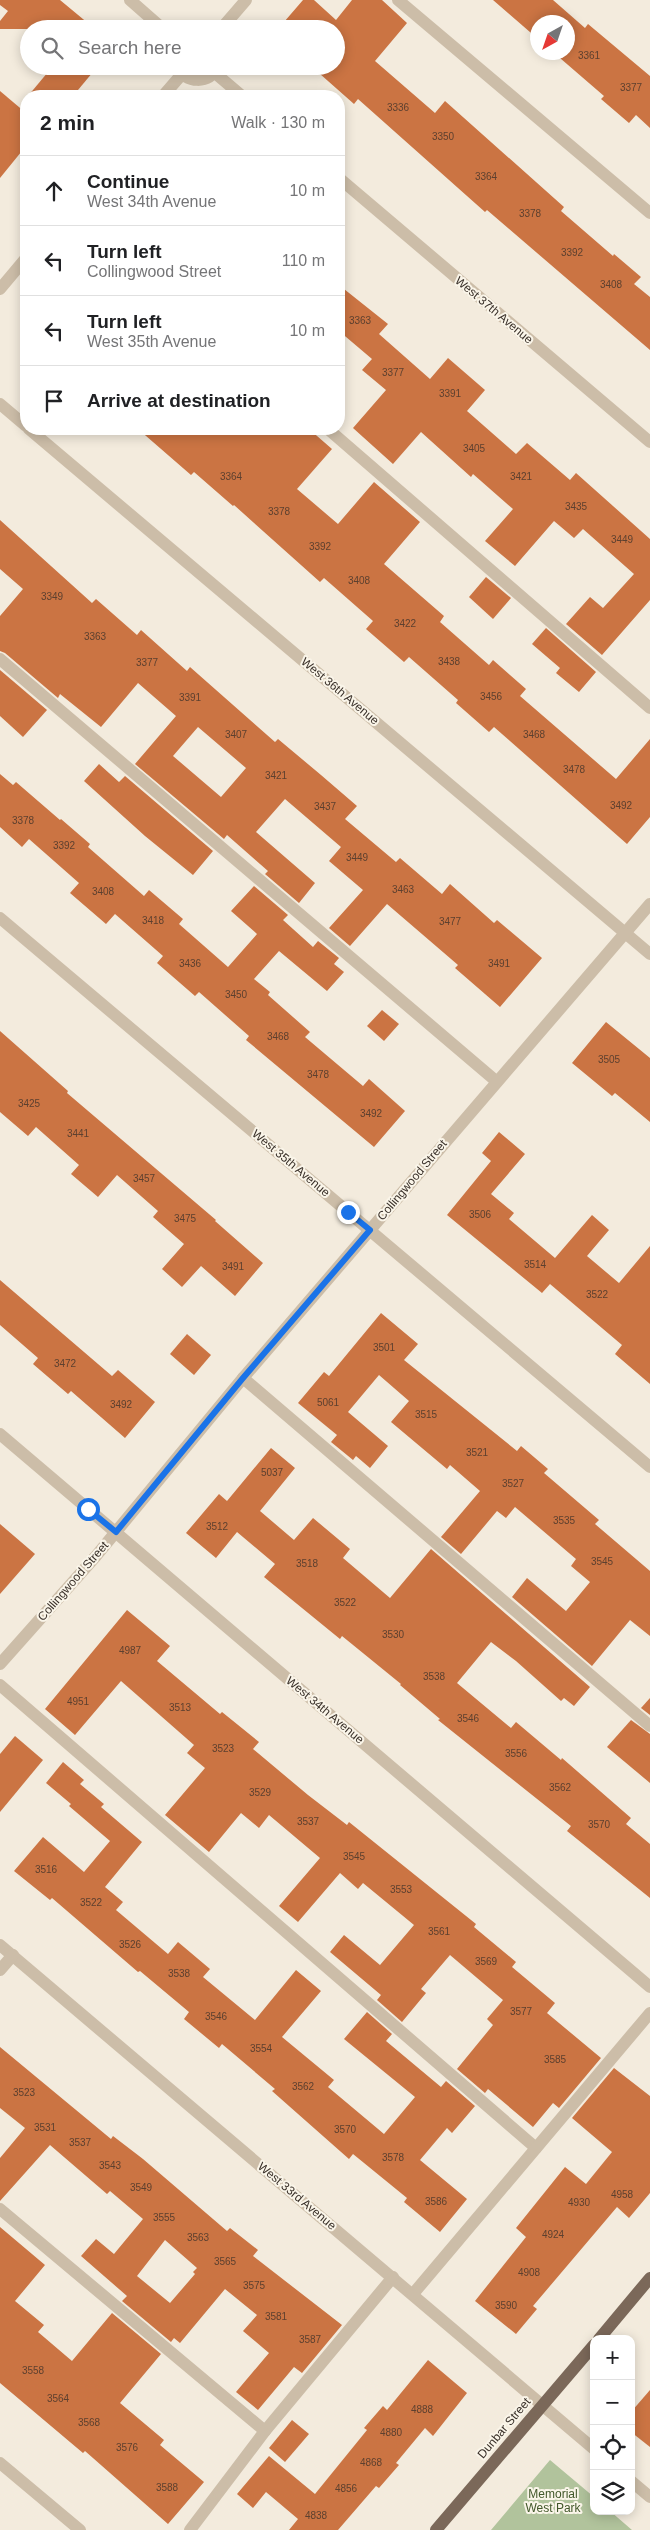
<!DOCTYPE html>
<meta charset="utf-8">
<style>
:root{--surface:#fff;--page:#f2f2f2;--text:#202124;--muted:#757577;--line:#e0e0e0}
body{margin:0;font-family:Helvetica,sans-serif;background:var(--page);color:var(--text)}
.controls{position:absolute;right:15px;bottom:15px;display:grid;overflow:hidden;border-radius:10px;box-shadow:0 2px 12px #0003}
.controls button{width:45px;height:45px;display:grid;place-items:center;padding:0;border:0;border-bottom:1px solid var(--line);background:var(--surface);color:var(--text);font:25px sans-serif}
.compass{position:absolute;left:530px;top:15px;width:45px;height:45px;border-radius:50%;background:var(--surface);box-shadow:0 2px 12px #0003;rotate:220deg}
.stop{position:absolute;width:15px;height:15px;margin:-11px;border:4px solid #1a73e8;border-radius:50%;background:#fff}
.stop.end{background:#1a73e8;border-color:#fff;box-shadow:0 1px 5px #0008}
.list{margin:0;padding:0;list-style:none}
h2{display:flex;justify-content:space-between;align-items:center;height:65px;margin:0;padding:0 20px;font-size:21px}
h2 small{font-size:16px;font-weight:400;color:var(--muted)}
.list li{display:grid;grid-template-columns:32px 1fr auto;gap:15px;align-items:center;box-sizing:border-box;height:70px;padding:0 20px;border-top:1px solid var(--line)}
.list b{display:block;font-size:19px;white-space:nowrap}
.list p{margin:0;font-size:16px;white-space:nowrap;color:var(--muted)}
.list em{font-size:16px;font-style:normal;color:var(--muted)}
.icon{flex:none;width:28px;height:28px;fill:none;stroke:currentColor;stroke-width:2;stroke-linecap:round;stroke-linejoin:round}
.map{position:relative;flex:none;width:650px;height:2530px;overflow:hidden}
.search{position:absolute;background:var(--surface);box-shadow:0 2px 12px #0003;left:20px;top:20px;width:325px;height:55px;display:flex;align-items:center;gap:12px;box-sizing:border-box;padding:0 18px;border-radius:28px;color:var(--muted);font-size:19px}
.panel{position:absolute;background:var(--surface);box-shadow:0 2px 12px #0003;left:20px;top:90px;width:325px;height:345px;border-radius:20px}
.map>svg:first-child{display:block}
</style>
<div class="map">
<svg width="650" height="2530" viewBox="0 0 650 2530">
<rect width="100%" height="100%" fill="#f3ebdd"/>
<polygon fill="#b1c39c" points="550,2460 594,2497 594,2511 610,2511 632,2530 491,2530"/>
<g fill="#cb7443" fill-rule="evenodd">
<polygon points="0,0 60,0 95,29 0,29 0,21 8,11 0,5"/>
<polygon points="303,0 314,0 336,20 352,0 382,0 407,23 375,61 435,113 445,101 564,207 561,211 613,256 614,254 641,277 634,284 650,297 650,350 487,210 485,212 358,99 354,104 311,66 336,66 336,29 278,29"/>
<polygon points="493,0 553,0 585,28 588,24 650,76 650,128 636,115 629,123 601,99 604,96 553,52 568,52 568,22 538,22 538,39"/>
<polygon points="53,66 98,66 73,96 28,96"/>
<polygon points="0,91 26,113 26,146 0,178"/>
<polygon points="339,285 388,324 379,334 430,379 448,358 485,390 467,411 516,454 527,443 570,480 576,473 650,539 650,600 602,655 566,624 590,597 603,608 634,574 583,529 574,538 554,521 515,566 485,541 513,509 473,474 471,477 421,432 393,464 353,428 386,390 362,370 372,359 339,331"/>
<polygon points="138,429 309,429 332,449 297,489 338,524 374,482 420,522 384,564 444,616 440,622 489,665 493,660 526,689 520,696 616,779 650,739 650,817 627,844 494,727 489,732 456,703 458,700 409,657 404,662 366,629 373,621 324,578 320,582 234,505 233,506 194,472 191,475"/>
<path d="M0,520L92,603L96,599L137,635L141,630L187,671L190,667L275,742L278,739L321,775L357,806L345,819L396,862L400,858L442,894L450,884L494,923L497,920L542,958L500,1007L455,968L458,965L387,904L350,946L329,928L363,890L329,861L341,847L285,799L256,832L315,883L299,903L265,874L268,871L227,835L224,839L135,764L176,716L138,683L101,727L60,694L58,698L5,653L0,651V616L23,589L0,569ZM198,727L246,768L221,797L173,756Z"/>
<polygon points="486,577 511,598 493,619 469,597"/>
<polygon points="546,628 596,672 579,692 556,673 560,668 532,644"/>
<polygon points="0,670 47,710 23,737 0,716"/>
<polygon points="99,764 119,782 125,776 213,851 193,875 145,836 84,781"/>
<polygon points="0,774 13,785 16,782 60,820 61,819 90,844 88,847 144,896 149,890 183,919 179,924 228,967 257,934 231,911 254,886 288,915 283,920 313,947 318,941 339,958 334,964 344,972 327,991 279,951 254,979 270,992 268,995 310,1032 305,1037 363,1086 369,1079 405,1111 374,1147 246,1040 249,1036 199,992 195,996 157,963 163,956 115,914 106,924 70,893 79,883 29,839 22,847 0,827"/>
<polygon points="382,1010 399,1024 384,1041 367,1026"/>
<polygon points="606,1022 650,1058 650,1122 615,1093 612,1096 572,1063"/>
<polygon points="0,1031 68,1091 67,1093 216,1220 215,1221 263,1263 235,1296 201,1266 182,1287 162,1269 184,1244 153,1217 158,1211 117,1175 98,1197 71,1174 79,1165 36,1127 28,1136 0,1112"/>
<polygon points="499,1132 525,1154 491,1194 514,1213 509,1219 555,1258 592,1215 609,1230 587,1256 619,1283 650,1246 650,1384 615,1354 622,1345 550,1284 542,1293 447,1215 491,1161 482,1153"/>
<polygon points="0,1280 112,1376 118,1370 155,1402 125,1438 71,1391 68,1394 33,1364 38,1358 0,1325"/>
<polygon points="381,1313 418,1344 404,1360 517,1451 521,1446 548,1469 544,1473 599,1520 595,1524 650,1571 650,1636 630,1620 592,1666 512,1597 527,1578 566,1611 590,1582 571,1566 576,1559 515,1507 506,1518 497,1511 461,1554 441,1537 480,1491 450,1465 447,1469 391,1422 409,1401 379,1375 348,1412 388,1446 370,1468 356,1456 353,1460 331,1442 337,1435 298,1403 324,1372 329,1376"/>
<polygon points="187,1334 211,1355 194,1375 170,1354"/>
<polygon points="271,1448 295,1468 260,1511 294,1540 313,1518 350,1549 343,1558 390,1598 431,1549 590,1687 574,1706 564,1698 561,1701 516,1661 491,1642 457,1683 511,1728 516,1722 561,1760 562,1758 631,1818 626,1824 650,1844 650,1898 567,1831 571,1826 438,1720 440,1719 400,1685 401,1684 342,1636 340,1639 264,1577 275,1564 237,1532 216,1558 186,1533 219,1494 227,1501"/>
<polygon points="0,1524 35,1554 0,1594"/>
<polygon points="127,1610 170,1646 157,1661 220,1714 222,1712 259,1742 253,1749 308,1795 347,1825 349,1822 476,1924 474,1927 516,1962 512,1967 555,2003 547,2013 601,2058 559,2108 553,2103 533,2127 488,2089 485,2093 457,2069 493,2025 487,2019 503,2000 450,1955 421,1989 426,1993 402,2022 377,2000 381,1995 330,1952 344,1935 380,1965 414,1925 363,1883 358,1889 340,1873 298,1922 279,1906 320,1858 269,1815 259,1828 241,1813 209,1852 165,1815 205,1768 187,1753 194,1745 121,1681 75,1735 45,1709"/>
<polygon points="650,1698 650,1715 641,1708"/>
<polygon points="631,1720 650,1734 650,1783 607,1747"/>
<polygon points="15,1736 43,1760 0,1812 0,1754"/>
<polygon points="63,1762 84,1780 80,1784 104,1804 101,1807 142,1842 105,1887 123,1902 116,1910 168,1954 178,1942 210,1969 203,1977 255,2020 296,1970 321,1991 282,2037 334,2080 328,2087 384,2134 415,2097 344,2039 367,2012 392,2034 386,2041 441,2087 446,2081 475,2106 452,2133 447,2128 420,2160 467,2199 440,2232 404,2202 407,2198 353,2154 349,2159 272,2091 275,2089 222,2044 219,2048 184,2019 189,2012 140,1971 138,1972 52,1898 50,1900 14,1871 43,1837 84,1872 110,1841 69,1806 71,1804 46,1783"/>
<path d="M0,2047L111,2139L113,2136L143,2159L227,2231L230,2228L258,2250L253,2256L342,2325L302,2373L294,2367L258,2410L236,2392L269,2353L243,2331L257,2315L225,2289L180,2343L174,2338L171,2342L122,2301L127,2296L81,2256L96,2239L114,2254L143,2219L110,2191L107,2194L50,2145L0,2201V2158L25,2128L0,2108ZM165,2240L197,2268L193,2272L195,2274L170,2303L137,2276Z"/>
<polygon points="614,2068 650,2096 650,2193 629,2218 617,2207 533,2306 537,2309 516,2334 475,2301 526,2237 516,2228 565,2167 586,2184 612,2152 572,2118"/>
<polygon points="0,2227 45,2265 15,2301 44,2325 38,2332 72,2361 112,2313 161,2354 120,2403 164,2440 160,2445 204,2482 168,2524 85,2451 83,2453 0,2383"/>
<polygon points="428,2360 467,2393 433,2436 425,2428 396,2463 399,2465 379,2488 376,2486 338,2530 289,2530 298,2519 266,2492 253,2508 237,2494 269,2456 315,2494 367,2430 364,2428 383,2406 387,2410"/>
<polygon points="650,2390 650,2447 631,2432 631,2412"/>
<polygon points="292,2420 309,2434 285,2462 269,2448"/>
</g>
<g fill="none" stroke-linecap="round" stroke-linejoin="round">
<g stroke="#ccbda8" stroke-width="12">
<polyline points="130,0 163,29"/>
<polyline points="398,0 650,213"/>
<polyline points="221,29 246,0"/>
<path d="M176,66C187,84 208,85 219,66"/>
<polyline points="215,73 242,96"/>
<polyline points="163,96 182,74"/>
<polyline points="339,178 650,442"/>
<polyline points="0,289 26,258"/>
<polyline points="0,404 26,426"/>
<polyline points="29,429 650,954"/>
<polyline points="328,429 650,708"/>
<polyline points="0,659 496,1081"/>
<polyline points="0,918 650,1467"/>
<polyline points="243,1378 650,1726"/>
<polyline points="0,1434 650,1987"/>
<polyline points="0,1664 96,1556 243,1378 650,904"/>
<polyline points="0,1685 536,2148"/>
<polyline points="0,1945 594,2449"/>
<polyline points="0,1970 13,1955"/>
<polyline points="0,2209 265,2431"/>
<polyline points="413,2294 650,2013"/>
<polyline points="0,2463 80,2530"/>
<polyline points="631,2481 650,2497"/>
<polyline points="190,2530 265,2431 393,2277"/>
</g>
<g stroke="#7b6859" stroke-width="12">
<polyline points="599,2339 650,2278"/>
<polyline points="436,2530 594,2345"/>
</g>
</g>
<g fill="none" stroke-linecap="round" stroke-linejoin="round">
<polyline stroke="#1a73e8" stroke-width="6" points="88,1509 116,1532 243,1378 370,1230 348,1212"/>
</g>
<g text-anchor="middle" stroke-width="4" stroke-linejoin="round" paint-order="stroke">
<g font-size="10" fill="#5d402f">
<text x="589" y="59">3361</text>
<text x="631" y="91">3377</text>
<text x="398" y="111">3336</text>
<text x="443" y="140">3350</text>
<text x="486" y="180">3364</text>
<text x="530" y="217">3378</text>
<text x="572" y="256">3392</text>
<text x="611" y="288">3408</text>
<text x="360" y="324">3363</text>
<text x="393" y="376">3377</text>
<text x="450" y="397">3391</text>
<text x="474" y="452">3405</text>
<text x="231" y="480">3364</text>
<text x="521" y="480">3421</text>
<text x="576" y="510">3435</text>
<text x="279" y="515">3378</text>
<text x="622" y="543">3449</text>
<text x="320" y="550">3392</text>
<text x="359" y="584">3408</text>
<text x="52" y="600">3349</text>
<text x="405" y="627">3422</text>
<text x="95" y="640">3363</text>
<text x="449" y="665">3438</text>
<text x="147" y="666">3377</text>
<text x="491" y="700">3456</text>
<text x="190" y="701">3391</text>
<text x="236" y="738">3407</text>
<text x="534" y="738">3468</text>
<text x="574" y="773">3478</text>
<text x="276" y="779">3421</text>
<text x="621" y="809">3492</text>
<text x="325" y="810">3437</text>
<text x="23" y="824">3378</text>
<text x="64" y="849">3392</text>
<text x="357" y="861">3449</text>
<text x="403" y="893">3463</text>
<text x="103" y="895">3408</text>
<text x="153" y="924">3418</text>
<text x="450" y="925">3477</text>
<text x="190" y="967">3436</text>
<text x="499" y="967">3491</text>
<text x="236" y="998">3450</text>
<text x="278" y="1040">3468</text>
<text x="609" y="1063">3505</text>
<text x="318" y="1078">3478</text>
<text x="29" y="1107">3425</text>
<text x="371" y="1117">3492</text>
<text x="78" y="1137">3441</text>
<text x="144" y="1182">3457</text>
<text x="480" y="1218">3506</text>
<text x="185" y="1222">3475</text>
<text x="535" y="1268">3514</text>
<text x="233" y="1270">3491</text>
<text x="597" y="1298">3522</text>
<text x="384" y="1351">3501</text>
<text x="65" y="1367">3472</text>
<text x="328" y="1406">5061</text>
<text x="121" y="1408">3492</text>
<text x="426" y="1418">3515</text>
<text x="477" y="1456">3521</text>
<text x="272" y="1476">5037</text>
<text x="513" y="1487">3527</text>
<text x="564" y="1524">3535</text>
<text x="217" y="1530">3512</text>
<text x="602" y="1565">3545</text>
<text x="307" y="1567">3518</text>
<text x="345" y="1606">3522</text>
<text x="393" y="1638">3530</text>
<text x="130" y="1654">4987</text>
<text x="434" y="1680">3538</text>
<text x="78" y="1705">4951</text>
<text x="180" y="1711">3513</text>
<text x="468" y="1722">3546</text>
<text x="223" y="1752">3523</text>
<text x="516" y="1757">3556</text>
<text x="560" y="1791">3562</text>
<text x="260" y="1796">3529</text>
<text x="308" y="1825">3537</text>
<text x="599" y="1828">3570</text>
<text x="354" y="1860">3545</text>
<text x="46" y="1873">3516</text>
<text x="401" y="1893">3553</text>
<text x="91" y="1906">3522</text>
<text x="439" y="1935">3561</text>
<text x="130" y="1948">3526</text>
<text x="486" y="1965">3569</text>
<text x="179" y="1977">3538</text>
<text x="521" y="2015">3577</text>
<text x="216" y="2020">3546</text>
<text x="261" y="2052">3554</text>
<text x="555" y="2063">3585</text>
<text x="303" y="2090">3562</text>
<text x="24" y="2096">3523</text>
<text x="45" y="2131">3531</text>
<text x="345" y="2133">3570</text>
<text x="80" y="2146">3537</text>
<text x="393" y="2161">3578</text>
<text x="110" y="2169">3543</text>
<text x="141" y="2191">3549</text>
<text x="622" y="2198">4958</text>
<text x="436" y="2205">3586</text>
<text x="579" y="2206">4930</text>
<text x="164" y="2221">3555</text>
<text x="553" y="2238">4924</text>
<text x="198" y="2241">3563</text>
<text x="225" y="2265">3565</text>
<text x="529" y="2276">4908</text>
<text x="254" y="2289">3575</text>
<text x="506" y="2309">3590</text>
<text x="276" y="2320">3581</text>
<text x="310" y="2343">3587</text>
<text x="33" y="2374">3558</text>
<text x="58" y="2402">3564</text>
<text x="422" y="2413">4888</text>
<text x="89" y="2426">3568</text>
<text x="391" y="2436">4880</text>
<text x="127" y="2451">3576</text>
<text x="371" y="2466">4868</text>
<text x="167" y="2491">3588</text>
<text x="346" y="2492">4856</text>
<text x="316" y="2519">4838</text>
</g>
<g font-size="12" fill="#382f28" stroke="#faf5e9">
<text transform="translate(494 310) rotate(40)" y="4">West 37th Avenue</text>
<text transform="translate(340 691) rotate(40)" y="4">West 36th Avenue</text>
<text transform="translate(291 1163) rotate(40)" y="4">West 35th Avenue</text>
<text transform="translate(412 1180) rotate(-50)" y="4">Collingwood Street</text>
<text transform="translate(73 1581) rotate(-49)" y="4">Collingwood Street</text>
<text transform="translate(325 1710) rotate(40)" y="4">West 34th Avenue</text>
<text transform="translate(297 2196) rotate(40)" y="4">West 33rd Avenue</text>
<text transform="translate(504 2428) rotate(-50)" y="4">Dunbar Street</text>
</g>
<g font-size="12" fill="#42582b" stroke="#faf5e9">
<text x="553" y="2498">Memorial<tspan x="553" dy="14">West Park</tspan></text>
</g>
</g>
</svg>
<div class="controls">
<button>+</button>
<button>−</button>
<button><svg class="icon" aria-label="locate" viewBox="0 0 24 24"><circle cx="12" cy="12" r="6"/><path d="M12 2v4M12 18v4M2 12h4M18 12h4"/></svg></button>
<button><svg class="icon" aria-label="layers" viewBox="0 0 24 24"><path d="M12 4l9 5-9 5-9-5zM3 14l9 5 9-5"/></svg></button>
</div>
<svg class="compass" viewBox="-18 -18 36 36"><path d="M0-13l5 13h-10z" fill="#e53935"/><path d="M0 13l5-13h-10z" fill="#757577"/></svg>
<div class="stop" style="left:88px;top:1509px"></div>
<div class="stop end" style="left:348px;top:1212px"></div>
<div class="search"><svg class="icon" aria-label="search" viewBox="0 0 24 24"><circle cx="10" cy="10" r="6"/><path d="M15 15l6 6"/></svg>Search here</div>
<section class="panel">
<h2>2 min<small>Walk · 130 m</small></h2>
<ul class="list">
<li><svg class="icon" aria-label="ahead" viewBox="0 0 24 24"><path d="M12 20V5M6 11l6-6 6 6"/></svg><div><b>Continue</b><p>West 34th Avenue</p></div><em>10 m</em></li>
<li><svg class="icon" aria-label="left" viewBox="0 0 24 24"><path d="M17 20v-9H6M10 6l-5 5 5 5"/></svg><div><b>Turn left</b><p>Collingwood Street</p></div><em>110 m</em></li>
<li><svg class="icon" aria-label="left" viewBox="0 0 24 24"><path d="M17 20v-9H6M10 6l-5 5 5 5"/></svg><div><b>Turn left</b><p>West 35th Avenue</p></div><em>10 m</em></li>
<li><svg class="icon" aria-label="arrive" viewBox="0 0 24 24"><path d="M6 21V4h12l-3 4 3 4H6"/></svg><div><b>Arrive at destination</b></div></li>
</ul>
</section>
</div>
